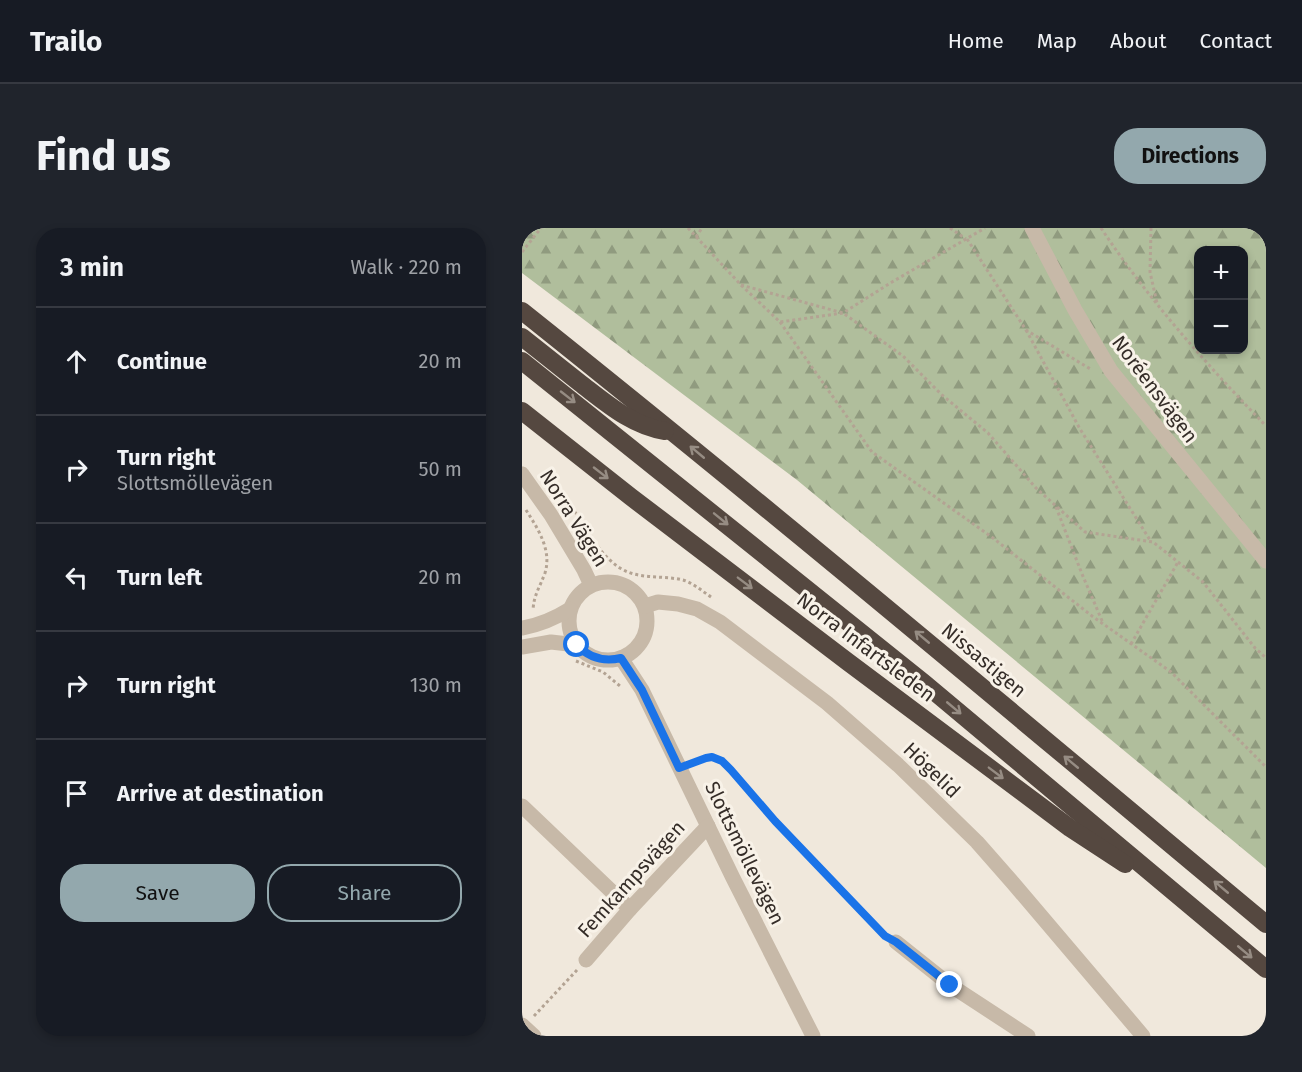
<!DOCTYPE html>
<meta charset="utf-8">
<style>
:root{--surface:#171b24;--page:#20242c;--text:#f1f3f6;--muted:#9ea1a6;--line:#363941;--accent:#93a8ad}
body{margin:0;font-family:"Fira Sans",sans-serif;background:var(--page);color:var(--text)}
.controls{position:absolute;right:18px;top:18px;display:grid;overflow:hidden;border-radius:12px;box-shadow:0 3px 9px #0003}
.controls button{width:54px;height:54px;display:grid;place-items:center;padding:0;border:0;border-bottom:2px solid var(--line);background:var(--surface);color:var(--text);font:30px sans-serif}
.stop{position:absolute;width:18px;height:18px;margin:-14px;border:4px solid #1a73e8;border-radius:50%;background:#fff}
.stop.end{background:#1a73e8;border-color:#fff;box-shadow:0 2px 6px #0008}
.list{margin:0;padding:0;list-style:none}
h2{display:flex;justify-content:space-between;align-items:center;height:78px;margin:0;padding:0 24px;font-size:26px}
h2 small{font-size:20px;font-weight:400;color:var(--muted)}
.list li{display:grid;grid-template-columns:39px 1fr auto;gap:18px;align-items:center;box-sizing:border-box;height:108px;padding:0 24px;border-top:2px solid var(--line)}
.list b{display:block;font-size:22px;white-space:nowrap}
.list p{margin:0;font-size:20px;white-space:nowrap;color:var(--muted)}
.list em{font-size:20px;font-style:normal;color:var(--muted)}
.actions{display:flex;gap:12px;padding:18px 24px}
.actions a{flex:1;padding:14px 0;border:2px solid var(--accent);border-radius:24px;text-align:center;font-size:21px;color:var(--accent)}
.actions .main{background:var(--accent);color:#111}
.icon{flex:none;width:33px;height:33px;fill:none;stroke:currentColor;stroke-width:2;stroke-linecap:round;stroke-linejoin:round}
.map{position:relative;flex:none;width:744px;height:808px;overflow:hidden;border-radius:24px}
header{display:flex;align-items:center;gap:36px;box-sizing:border-box;height:84px;padding:0 30px;background:var(--surface);border-bottom:2px solid var(--line)}
header strong{font-size:28px}
nav{display:flex;gap:33px;margin-inline-start:auto;font-size:21px}
.intro{display:flex;align-items:center;justify-content:space-between;box-sizing:border-box;height:144px;padding:0 36px}
h1{margin:0;font-size:42px}
.button{padding:15px 27px;border-radius:24px;background:var(--accent);color:#111;font-size:21px;font-weight:700}
main{display:flex;gap:36px;padding:0 36px}
aside{flex:1;background:var(--surface);border-radius:24px;box-shadow:0 3px 9px #0003}
.map>svg:first-child{display:block}
</style>
<header>
<strong>Trailo</strong>
<nav><a>Home</a><a>Map</a><a>About</a><a>Contact</a></nav>
</header>
<div class="intro"><h1>Find us</h1><a class="button">Directions</a></div>
<main>
<aside>
<h2>3 min<small>Walk · 220 m</small></h2>
<ul class="list">
<li><svg class="icon" aria-label="ahead" viewBox="0 0 24 24"><path d="M12 20V5M6 11l6-6 6 6"/></svg><div><b>Continue</b></div><em>20 m</em></li>
<li><svg class="icon" aria-label="right" viewBox="0 0 24 24"><path d="M7 20v-9h11M14 6l5 5-5 5"/></svg><div><b>Turn right</b><p>Slottsmöllevägen</p></div><em>50 m</em></li>
<li><svg class="icon" aria-label="left" viewBox="0 0 24 24"><path d="M17 20v-9H6M10 6l-5 5 5 5"/></svg><div><b>Turn left</b></div><em>20 m</em></li>
<li><svg class="icon" aria-label="right" viewBox="0 0 24 24"><path d="M7 20v-9h11M14 6l5 5-5 5"/></svg><div><b>Turn right</b></div><em>130 m</em></li>
<li><svg class="icon" aria-label="arrive" viewBox="0 0 24 24"><path d="M6 21V4h12l-3 4 3 4H6"/></svg><div><b>Arrive at destination</b></div></li>
</ul>
<div class="actions"><a class="main">Save</a><a>Share</a></div>
</aside>
<div class="map">
<svg width="744" height="808" viewBox="0 0 744 808">
<defs>
<pattern id="forest-firs" width="22" height="20" patternUnits="userSpaceOnUse" patternTransform="scale(1.5)"><rect width="22" height="20" fill="#b0be9c"/><path d="M5 1l3.5 6h-7zM16 11l3.5 6h-7z" fill="#909b7f"/></pattern>
</defs>
<rect width="100%" height="100%" fill="#f0e8dc"/>
<path fill="url(#forest-firs)" fill-rule="evenodd" d="M0,0H744V640L275,252L0,45ZM676,22H722V122H676Z"/>
<g fill="none" stroke-linecap="round" stroke-linejoin="round">
<g stroke="#b3a393" stroke-width="3" stroke-dasharray="3 3" stroke-linecap="butt">
<polyline points="166,0 219,57 258,94 321,85 370,54 463,0"/>
<polyline points="428,0 444,11"/>
<path d="M579,0C627,72 684,136 744,198"/>
<polyline points="629,0 628,44 635,75"/>
<polyline points="174,9 180,0"/>
<polyline points="445,11 504,102 570,142"/>
<polyline points="0,24 19,0"/>
<polyline points="219,57 321,85 381,128 420,167 466,205 514,260 563,304 631,314 681,354 733,420 744,430"/>
<polyline points="258,94 350,224 471,310 570,388 649,444 744,539"/>
<polyline points="504,102 558,201 628,312"/>
<polyline points="534,279 560,346 581,395"/>
<path d="M41,281H49L55,286C67,305 78,327 98,340C117,352 140,347 161,352C171,355 180,363 189,369"/>
<path d="M4,282C16,301 30,322 23,345C18,359 12,366 11,382"/>
<polyline points="609,416 656,334"/>
<polyline points="54,433 81,444 98,458"/>
<polyline points="173,534 184,529 190,529 200,533 209,542 253,593 277,617 362,707"/>
<polyline points="12,788 55,742"/>
</g>
<g stroke="#c7b9a8" stroke-width="15">
<polyline points="510,0 553,82 589,143 744,333"/>
<polyline points="0,246 29,287 62,342 69,357"/>
<circle cx="86" cy="393" r="39"/>
<polyline points="123,378 136,374 156,376 175,381 198,394 305,475 376,537 455,614 491,655 621,808"/>
<path d="M0,400C18,397 32,391 48,381"/>
<polyline points="0,419 29,414 55,417"/>
<polyline points="99,430 120,462 211,650 291,808"/>
<polyline points="0,578 108,681"/>
<polyline points="374,714 428,757 506,808"/>
<polyline points="64,732 108,681 186,598"/>
<polyline points="0,797 12,808"/>
</g>
<g stroke="#554840" stroke-width="18">
<path d="M0,83C251,283 497,490 744,696"/>
<path d="M0,109C19,124 39,140 58,155C84,175 110,198 143,203"/>
<polyline points="0,133 402,455 744,741"/>
<polyline points="0,183 109,269 326,434 548,600 603,636"/>
</g>
</g>
<defs><path id="oneway-shaft" d="M-6 0H5M1.5-3L5.5 0L1.5 3" fill="none" stroke-width="1.6" stroke-linecap="round" stroke-linejoin="round" transform="scale(1.5)"/></defs>
<g stroke="#968c83">
<use href="#oneway-shaft" transform="translate(46 169) rotate(38)"/>
<use href="#oneway-shaft" transform="translate(175 224) rotate(-140)"/>
<use href="#oneway-shaft" transform="translate(79 245) rotate(38)"/>
<use href="#oneway-shaft" transform="translate(199 291) rotate(39)"/>
<use href="#oneway-shaft" transform="translate(223 355) rotate(37)"/>
<use href="#oneway-shaft" transform="translate(400 409) rotate(-140)"/>
<use href="#oneway-shaft" transform="translate(432 480) rotate(40)"/>
<use href="#oneway-shaft" transform="translate(549 534) rotate(-140)"/>
<use href="#oneway-shaft" transform="translate(474 545) rotate(37)"/>
<use href="#oneway-shaft" transform="translate(699 659) rotate(-140)"/>
<use href="#oneway-shaft" transform="translate(723 724) rotate(40)"/>
</g>
<g fill="none" stroke-linecap="round" stroke-linejoin="round">
<path stroke="#1a73e8" stroke-width="8" d="M55,417C67,430 81,434 99,430L120,462L157,540L184,530L190,529L200,533L209,542L253,593L363,708L374,714L428,757"/>
</g>
<g text-anchor="middle" stroke-width="6" stroke-linejoin="round" paint-order="stroke">
<g font-size="20" fill="#352d28" stroke="#f8f2e8">
<text transform="translate(633 161) rotate(53)" y="7">Noréensvägen</text>
<text transform="translate(52 290) rotate(58)" y="7">Norra Vägen</text>
<text transform="translate(344 419) rotate(37)" y="7">Norra Infartsleden</text>
<text transform="translate(462 432) rotate(40)" y="7">Nissastigen</text>
<text transform="translate(410 542) rotate(44)" y="7">Högelid</text>
<text transform="translate(223 625) rotate(64)" y="7">Slottsmöllevägen</text>
<text transform="translate(109 651) rotate(-48)" y="7">Femkampsvägen</text>
</g>
</g>
</svg>
<div class="controls">
<button>+</button>
<button>−</button>
</div>
<div class="stop" style="left:55px;top:417px"></div>
<div class="stop end" style="left:428px;top:757px"></div>
</div>
</main>
